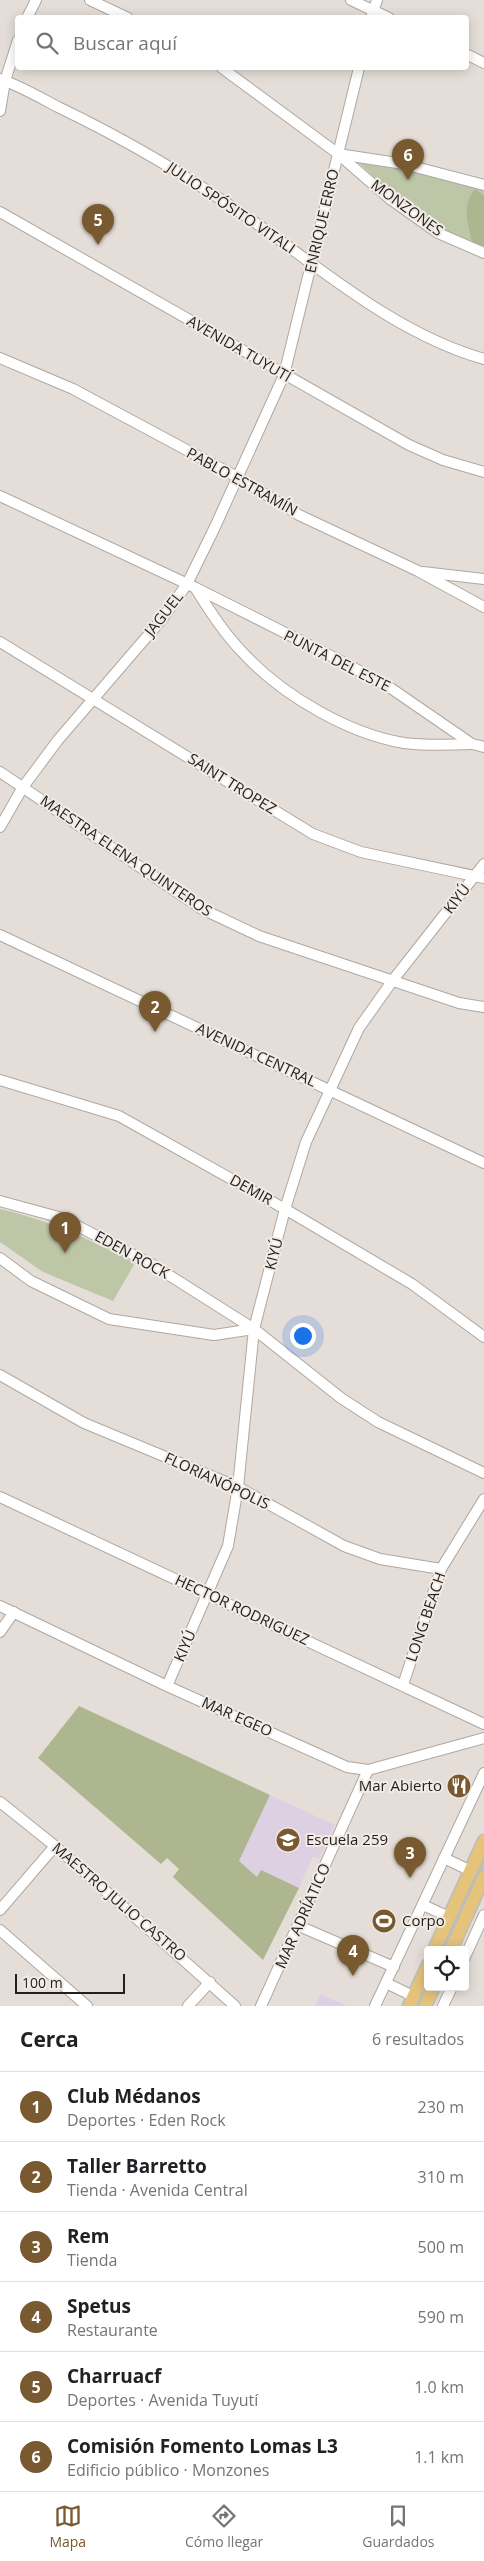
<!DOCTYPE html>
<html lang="es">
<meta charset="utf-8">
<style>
:root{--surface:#fff;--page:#f6f6f6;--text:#202124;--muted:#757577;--line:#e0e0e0;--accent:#79592f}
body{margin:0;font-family:"Open Sans",sans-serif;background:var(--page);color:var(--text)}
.controls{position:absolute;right:15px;bottom:15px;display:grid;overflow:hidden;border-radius:5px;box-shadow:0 2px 12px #0003}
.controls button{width:45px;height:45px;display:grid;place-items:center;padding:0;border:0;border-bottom:1px solid var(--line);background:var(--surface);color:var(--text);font:25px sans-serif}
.scale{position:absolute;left:15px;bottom:12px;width:110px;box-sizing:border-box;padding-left:5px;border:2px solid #221f1d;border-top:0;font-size:14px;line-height:18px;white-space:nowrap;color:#221f1d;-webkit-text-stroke:4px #f2ebe5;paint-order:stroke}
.you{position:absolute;left:302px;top:1335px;width:18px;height:18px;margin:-12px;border:4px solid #fff;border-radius:50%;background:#1a73e8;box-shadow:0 0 0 8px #1a73e833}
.badge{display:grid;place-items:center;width:32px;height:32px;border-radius:50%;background:var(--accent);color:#fff;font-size:16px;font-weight:700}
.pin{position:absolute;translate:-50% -41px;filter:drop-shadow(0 1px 2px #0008)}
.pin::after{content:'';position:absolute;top:26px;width:18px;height:15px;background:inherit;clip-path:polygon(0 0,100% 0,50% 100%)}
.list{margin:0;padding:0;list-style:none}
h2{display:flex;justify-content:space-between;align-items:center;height:65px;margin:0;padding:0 20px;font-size:21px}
h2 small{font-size:16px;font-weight:400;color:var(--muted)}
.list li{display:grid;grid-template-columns:32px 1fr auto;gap:15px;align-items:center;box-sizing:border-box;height:70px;padding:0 20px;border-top:1px solid var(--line)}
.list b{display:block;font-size:19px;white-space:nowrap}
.list p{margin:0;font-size:16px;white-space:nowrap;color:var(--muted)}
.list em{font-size:16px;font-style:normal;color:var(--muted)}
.icon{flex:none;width:28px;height:28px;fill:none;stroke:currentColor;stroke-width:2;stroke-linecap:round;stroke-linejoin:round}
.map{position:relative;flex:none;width:484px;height:2006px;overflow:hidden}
.search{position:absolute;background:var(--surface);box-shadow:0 2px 12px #0003;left:15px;right:15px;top:15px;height:55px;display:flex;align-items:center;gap:12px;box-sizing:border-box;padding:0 18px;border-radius:5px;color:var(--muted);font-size:19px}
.sheet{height:485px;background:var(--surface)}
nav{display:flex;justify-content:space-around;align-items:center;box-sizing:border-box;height:70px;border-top:1px solid var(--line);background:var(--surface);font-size:14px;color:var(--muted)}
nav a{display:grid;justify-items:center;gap:2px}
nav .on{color:var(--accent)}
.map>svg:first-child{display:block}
</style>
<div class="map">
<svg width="484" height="2006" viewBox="0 0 484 2006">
<rect width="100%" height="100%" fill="#e5ded8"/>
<g fill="#ded0e3">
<polygon points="270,1795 335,1825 319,1859 313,1856 299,1888 261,1870 258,1877 239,1861"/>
<polygon points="321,1994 347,2006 315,2006"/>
</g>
<g fill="#bec6a8">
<polygon points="359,163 417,172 484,190 484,250 439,232 400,202"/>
<path d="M0,1209C52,1221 88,1239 135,1263L113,1301L43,1272L0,1242Z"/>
<polygon points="484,1851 484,1868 447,1949 439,1950"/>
</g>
<g fill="#adb68f">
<path d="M475,189L484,196V246L472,242C468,222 461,206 475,189Z"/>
<polygon points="79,1706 270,1795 239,1861 257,1877 261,1870 299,1888 263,1960 173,1877 179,1869 167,1858 161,1864 38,1758"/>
</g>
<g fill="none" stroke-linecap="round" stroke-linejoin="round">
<defs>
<g id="minor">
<polyline points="90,0 128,18"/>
<polyline points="351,0 389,18"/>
<polyline points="27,18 36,0"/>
<polyline points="371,18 377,0"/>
<polyline points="466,54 484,63"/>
<polyline points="222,68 337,153 390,199 438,233 484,253"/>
<path d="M0,79C20,86 39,97 58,107C129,141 196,181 260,226C330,276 400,335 484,359"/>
<polyline points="0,111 5,81 18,40"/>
<polyline points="338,154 404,164 484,185"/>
<polyline points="0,212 409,445 443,460 484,472"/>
<polyline points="0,358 73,389 237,477 299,515 418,571 484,607"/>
<polyline points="0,496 196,588 343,662 392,689 472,744 484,747"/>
<polyline points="423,572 484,579"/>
<path d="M196,589C211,613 226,636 246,656C284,696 349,734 404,743C427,746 449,745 472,744"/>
<polyline points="0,642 313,834 361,852 484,878"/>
<polyline points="0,772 202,909 259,936 459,1003 484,1007"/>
<polyline points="0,827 23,787 58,740 162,619 187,584 214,529 284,375 359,68"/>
<polyline points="0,935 484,1163"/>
<polyline points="0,1080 119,1116 285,1209 412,1284 484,1337"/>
<polyline points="0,1201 62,1218 153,1265 254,1329 341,1398 378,1422 484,1473"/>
<polyline points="0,1258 31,1281 109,1319 214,1335 254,1329"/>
<polyline points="0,1375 84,1423 238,1487 344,1546 380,1559 441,1569"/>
<polyline points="0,1497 484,1724"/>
<polyline points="0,1606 167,1686 347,1767 368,1770 484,1738"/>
<polyline points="0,1632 14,1612"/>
<polyline points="403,1685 441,1569 484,1499"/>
<polyline points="167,1686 228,1546 238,1487 254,1329 285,1209 306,1142 359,1028 393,980 484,864"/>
<polyline points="0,1802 55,1846 235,2006"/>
<polyline points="444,1858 471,1871"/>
<polyline points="423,1905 449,1917"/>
<polyline points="0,1910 55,1846"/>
<polyline points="299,1926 394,1967"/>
<polyline points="0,1930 87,2006"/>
<polyline points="465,1957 484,1915"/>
<polyline points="386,1983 413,1996"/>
<polyline points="188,2006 210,1982"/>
<polyline points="261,2006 368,1770"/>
<polyline points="375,2006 484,1773"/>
<polyline points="443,2006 452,1987"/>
</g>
<g id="major">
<polyline points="434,1950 484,1841"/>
<polyline points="451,1950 484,1877"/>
<polyline points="409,2006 428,1965"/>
<polyline points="425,2006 434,1987"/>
</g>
</defs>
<use href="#minor" stroke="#aea8a2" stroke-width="12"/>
<use href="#major" stroke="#bdbcbb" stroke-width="15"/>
<use href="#minor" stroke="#fff" stroke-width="10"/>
<use href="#major" stroke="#e6c37a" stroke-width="12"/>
</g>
<defs>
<symbol id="restaurant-disc" viewBox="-11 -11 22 22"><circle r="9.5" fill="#79592f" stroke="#f2ebe5"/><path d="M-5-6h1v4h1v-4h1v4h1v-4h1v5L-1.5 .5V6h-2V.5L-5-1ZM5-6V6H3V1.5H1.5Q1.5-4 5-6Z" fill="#fff"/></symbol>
<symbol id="school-disc" viewBox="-11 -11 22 22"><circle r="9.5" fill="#79592f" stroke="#f2ebe5"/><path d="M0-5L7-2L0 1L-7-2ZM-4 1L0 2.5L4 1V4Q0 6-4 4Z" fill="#fff"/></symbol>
<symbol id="stadium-disc" viewBox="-11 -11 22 22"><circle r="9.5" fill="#79592f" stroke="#f2ebe5"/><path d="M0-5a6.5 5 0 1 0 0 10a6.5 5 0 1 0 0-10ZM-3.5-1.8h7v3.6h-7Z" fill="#fff"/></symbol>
</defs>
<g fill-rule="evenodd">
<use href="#restaurant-disc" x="445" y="1772" width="28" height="28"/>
<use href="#school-disc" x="274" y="1826" width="28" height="28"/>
<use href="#stadium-disc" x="370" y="1907" width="28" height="28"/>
</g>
<g text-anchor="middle" stroke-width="4" stroke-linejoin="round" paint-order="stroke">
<g font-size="15" fill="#221f1d" stroke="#f2ebe5">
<text transform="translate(231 208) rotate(34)" y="5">JULIO SPÓSITO VITALI</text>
<text transform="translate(407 208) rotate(36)" y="5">MONZONES</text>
<text transform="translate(322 221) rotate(-77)" y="5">ENRIQUE ERRO</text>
<text transform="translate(239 349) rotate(30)" y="5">AVENIDA TUYUTÍ</text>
<text transform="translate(242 482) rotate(29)" y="5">PABLO ESTRAMÍN</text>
<text transform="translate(164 614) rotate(-52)" y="5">JAGUEL</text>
<text transform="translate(337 661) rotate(27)" y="5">PUNTA DEL ESTE</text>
<text transform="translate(232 784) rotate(32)" y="5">SAINT TROPEZ</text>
<text transform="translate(126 856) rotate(34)" y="5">MAESTRA ELENA QUINTEROS</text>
<text transform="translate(457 899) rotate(-52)" y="5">KIYÚ</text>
<text transform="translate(256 1055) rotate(25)" y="5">AVENIDA CENTRAL</text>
<text transform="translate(251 1190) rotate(29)" y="5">DEMIR</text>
<text transform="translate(274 1254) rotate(-76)" y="5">KIYÚ</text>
<text transform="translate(132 1255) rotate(29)" y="5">EDEN ROCK</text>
<text transform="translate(217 1481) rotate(25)" y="5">FLORIANÓPOLIS</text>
<text transform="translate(242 1610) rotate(25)" y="5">HECTOR RODRIGUEZ</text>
<text transform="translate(426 1617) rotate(-71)" y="5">LONG BEACH</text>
<text transform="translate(185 1646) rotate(-66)" y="5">KIYÚ</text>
<text transform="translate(237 1717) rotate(24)" y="5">MAR EGEO</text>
<text transform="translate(119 1902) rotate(41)" y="5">MAESTRO JULIO CASTRO</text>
<text transform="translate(303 1916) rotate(-66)" y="5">MAR ADRÍATICO</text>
</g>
<g font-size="15" fill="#221f1d" stroke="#f2ebe5" text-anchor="start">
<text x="442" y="1791" text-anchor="end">Mar Abierto</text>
<text x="306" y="1845">Escuela 259</text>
<text x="402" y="1926">Corpo</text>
</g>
</g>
</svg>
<div class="controls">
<button><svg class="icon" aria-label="locate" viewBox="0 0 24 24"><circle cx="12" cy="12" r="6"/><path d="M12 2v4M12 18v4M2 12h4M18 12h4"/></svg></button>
</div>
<div class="scale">100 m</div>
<div class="you"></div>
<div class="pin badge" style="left:65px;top:1253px">1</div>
<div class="pin badge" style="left:155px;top:1032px">2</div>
<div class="pin badge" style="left:410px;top:1878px">3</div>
<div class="pin badge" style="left:353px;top:1976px">4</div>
<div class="pin badge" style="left:98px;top:245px">5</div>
<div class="pin badge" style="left:408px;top:180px">6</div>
<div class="search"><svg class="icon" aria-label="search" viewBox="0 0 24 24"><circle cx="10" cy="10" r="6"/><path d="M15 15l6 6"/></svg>Buscar aquí</div>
</div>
<section class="sheet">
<h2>Cerca<small>6 resultados</small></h2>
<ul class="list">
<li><span class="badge">1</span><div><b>Club Médanos</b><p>Deportes · Eden Rock</p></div><em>230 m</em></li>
<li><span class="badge">2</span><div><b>Taller Barretto</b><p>Tienda · Avenida Central</p></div><em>310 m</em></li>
<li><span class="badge">3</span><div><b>Rem</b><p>Tienda</p></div><em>500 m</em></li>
<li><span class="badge">4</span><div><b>Spetus</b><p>Restaurante</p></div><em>590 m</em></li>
<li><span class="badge">5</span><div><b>Charruacf</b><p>Deportes · Avenida Tuyutí</p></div><em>1.0 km</em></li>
<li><span class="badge">6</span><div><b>Comisión Fomento Lomas L3</b><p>Edificio público · Monzones</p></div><em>1.1 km</em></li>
</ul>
</section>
<nav>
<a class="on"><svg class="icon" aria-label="map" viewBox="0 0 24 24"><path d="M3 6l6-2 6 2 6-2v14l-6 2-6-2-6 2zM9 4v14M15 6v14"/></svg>Mapa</a>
<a><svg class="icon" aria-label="directions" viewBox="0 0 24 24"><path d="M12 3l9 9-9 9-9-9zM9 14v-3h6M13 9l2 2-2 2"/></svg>Cómo llegar</a>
<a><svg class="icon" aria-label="saved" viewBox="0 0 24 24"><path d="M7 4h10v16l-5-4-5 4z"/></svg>Guardados</a>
</nav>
